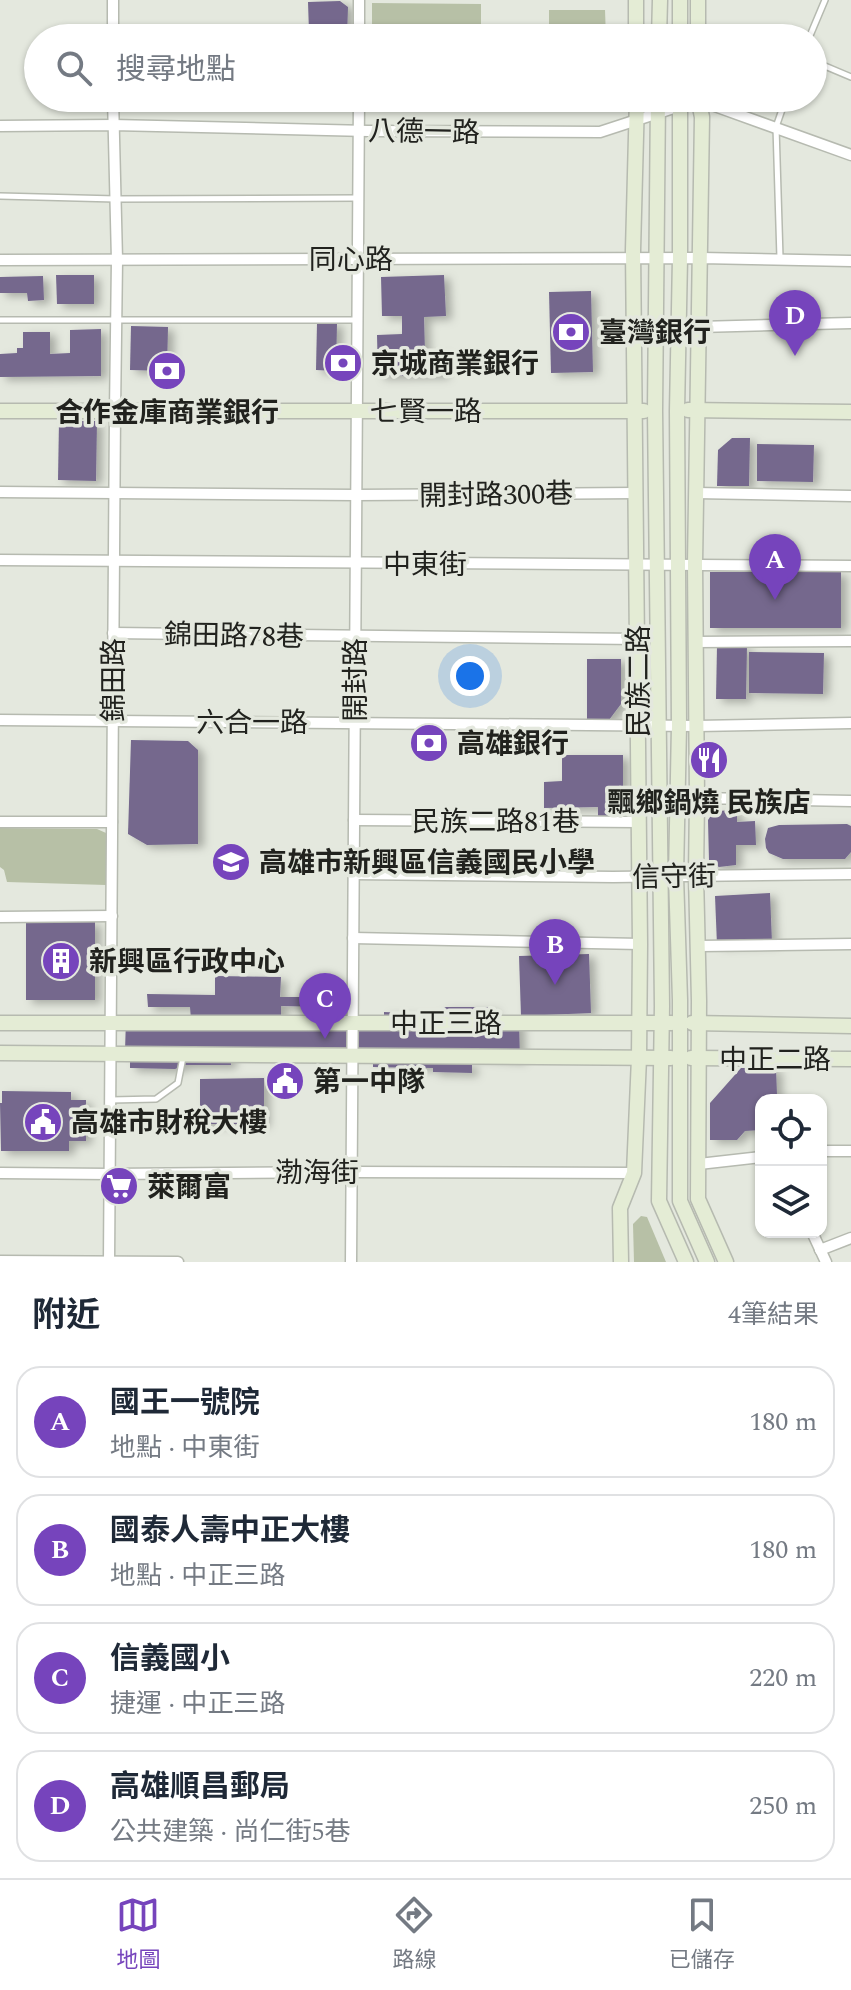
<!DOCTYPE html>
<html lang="zh-TW">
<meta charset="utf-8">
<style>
:root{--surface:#fff;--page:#f2f2f3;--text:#1f2937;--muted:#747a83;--line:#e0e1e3;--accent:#7644bc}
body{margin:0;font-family:Spectral,"Noto Sans TC",serif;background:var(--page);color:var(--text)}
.controls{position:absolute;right:24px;bottom:24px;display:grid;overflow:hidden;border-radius:16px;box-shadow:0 2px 6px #0004}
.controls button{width:72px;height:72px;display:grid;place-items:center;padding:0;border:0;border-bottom:2px solid var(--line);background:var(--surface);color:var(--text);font:40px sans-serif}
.you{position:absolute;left:470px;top:676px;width:28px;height:28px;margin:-20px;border:6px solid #fff;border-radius:50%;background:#1a73e8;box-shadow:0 0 0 12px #1a73e833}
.badge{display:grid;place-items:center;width:52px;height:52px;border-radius:50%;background:var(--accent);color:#fff;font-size:26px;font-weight:700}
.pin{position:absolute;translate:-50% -66px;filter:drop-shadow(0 2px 4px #0008)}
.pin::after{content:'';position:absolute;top:42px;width:28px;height:24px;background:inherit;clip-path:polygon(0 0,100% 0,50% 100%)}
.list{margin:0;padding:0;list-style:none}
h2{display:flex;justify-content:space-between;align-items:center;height:104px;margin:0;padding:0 32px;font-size:34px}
h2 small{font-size:26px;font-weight:400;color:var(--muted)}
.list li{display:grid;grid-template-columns:52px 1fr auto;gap:24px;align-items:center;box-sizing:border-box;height:112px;margin:0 16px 16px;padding:0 16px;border:2px solid var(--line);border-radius:24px}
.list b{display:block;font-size:30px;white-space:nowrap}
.list p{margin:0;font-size:26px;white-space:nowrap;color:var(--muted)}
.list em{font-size:26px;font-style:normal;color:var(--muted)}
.icon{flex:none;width:44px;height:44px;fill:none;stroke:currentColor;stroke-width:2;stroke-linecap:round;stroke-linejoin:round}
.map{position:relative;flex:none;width:851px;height:1262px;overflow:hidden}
.search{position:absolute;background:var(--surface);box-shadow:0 2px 6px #0004;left:24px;right:24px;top:24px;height:88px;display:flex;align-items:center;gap:20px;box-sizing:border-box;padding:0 28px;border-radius:44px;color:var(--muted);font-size:30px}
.sheet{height:616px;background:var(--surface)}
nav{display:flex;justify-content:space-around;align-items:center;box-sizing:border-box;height:112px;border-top:2px solid var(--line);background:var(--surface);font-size:22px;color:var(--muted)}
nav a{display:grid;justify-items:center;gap:4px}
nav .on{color:var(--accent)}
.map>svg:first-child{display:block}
</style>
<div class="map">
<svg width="851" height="1262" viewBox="0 0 851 1262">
<defs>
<filter id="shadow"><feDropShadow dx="6" dy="3.5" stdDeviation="4" flood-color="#0004"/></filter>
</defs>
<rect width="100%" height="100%" fill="#e4e8de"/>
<g fill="#b7c0a6">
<polygon points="372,3 481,4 481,38 372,38"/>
<polygon points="549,10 605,10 606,38 549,38"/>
<polygon points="0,828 97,829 106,833 106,885 7,882 4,870 0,867"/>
<polygon points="641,1216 647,1217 666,1262 634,1262 633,1224"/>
</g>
<g fill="#74688d" filter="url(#shadow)">
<polygon points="340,1 348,7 347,38 324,38 324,32 309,32 308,2"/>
<polygon points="56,275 94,275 94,304 57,304"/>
<polygon points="444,275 446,316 424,317 425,352 444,352 444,375 378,376 377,335 402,334 402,316 382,316 381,277"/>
<polygon points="43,276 44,300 28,301 27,293 0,293 0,277"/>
<polygon points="591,291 593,372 551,373 549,292"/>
<polygon points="317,323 337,323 336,371 316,370"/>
<polygon points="131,326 168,327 167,371 130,370"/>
<polygon points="101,329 101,376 0,377 0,354 17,353 17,348 23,348 23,332 50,332 50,354 70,353 70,330"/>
<polygon points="59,421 97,421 96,481 58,480"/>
<polygon points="732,438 750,438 749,486 717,486 718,450"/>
<polygon points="757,444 814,445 813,482 757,481"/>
<rect x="710" y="572" width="131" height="56"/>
<polygon points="717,646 747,646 746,699 716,699"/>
<polygon points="749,652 824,653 823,694 749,693"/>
<polygon points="587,659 621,659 621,704 609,720 587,720"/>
<polygon points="131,740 188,741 198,750 198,844 147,845 128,834"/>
<polygon points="562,755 623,755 623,816 598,816 598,807 544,808 544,782 562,781"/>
<polygon points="737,810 737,822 755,821 756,845 736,845 736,865 719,867 709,861 708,820 714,811"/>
<polygon points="847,824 851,826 851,852 845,859 783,859 769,853 766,848 765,839 768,828 779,825"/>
<polygon points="770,893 772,943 717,945 715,896"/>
<rect x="26" y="922" width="69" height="78"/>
<polygon points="589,954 591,1013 521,1016 519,956"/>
<polygon points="215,976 281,977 280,997 325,997 326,1007 281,1006 281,1026 384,1027 384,1012 432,1014 446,1007 493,1007 494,1019 519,1021 520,1060 446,1055 446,1064 472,1064 472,1073 433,1072 433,1068 373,1067 373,1053 230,1053 231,1065 186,1065 175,1069 130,1068 130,1057 125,1051 126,1019 191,1020 190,1007 148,1007 147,994 215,995"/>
<polygon points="741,1068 776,1068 777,1095 772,1100 761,1100 761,1130 745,1131 737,1140 710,1140 710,1103"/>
<polygon points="264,1078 264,1124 200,1124 200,1079"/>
<polygon points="2,1091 71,1092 71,1100 86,1100 86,1141 69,1141 69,1151 1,1151 0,1103 2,1103"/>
</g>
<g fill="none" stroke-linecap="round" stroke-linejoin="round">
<defs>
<g id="lane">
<polyline points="809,38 825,0"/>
<polyline points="813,61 851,77"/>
<polyline points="0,196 116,199 358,198"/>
<polyline points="780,258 776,127 786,98"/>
<polyline points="0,320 357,320"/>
<polyline points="111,1100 156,1099 178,1083 183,1057"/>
</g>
<g id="street">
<polyline points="113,38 113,0"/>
<polyline points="359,38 359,0"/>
<polyline points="0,126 113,125 368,131 600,132 698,100 851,155"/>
<polyline points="0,260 701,258 851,261"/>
<polyline points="699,327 851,323"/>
<polyline points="0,492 356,495 636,493"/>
<polyline points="696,493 851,496"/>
<polyline points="0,560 851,566"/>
<polyline points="113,633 638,639"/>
<polyline points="696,642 851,641"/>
<polyline points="0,720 697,726 851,723"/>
<polyline points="697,798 851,801"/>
<polyline points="354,820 638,822"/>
<polyline points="0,822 112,822"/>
<polyline points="354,874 613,877 851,874"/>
<polyline points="0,917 112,916"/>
<polyline points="353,938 640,944"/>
<polyline points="699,946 851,944"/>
<polyline points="821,1151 851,1151"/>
<polyline points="699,1164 761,1157"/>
<polyline points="0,1173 110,1174 352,1172 634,1173"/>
<polyline points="812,1232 826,1262"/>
<polyline points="820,1250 851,1238"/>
<polyline points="0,1261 178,1262"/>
<polyline points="109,1262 115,411 117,260 113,98"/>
<polyline points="351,1262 359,98"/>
</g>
<g id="secondary">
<polyline points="636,0 636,38"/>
<polyline points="680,0 680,38"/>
<polyline points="698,0 698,38"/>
<polyline points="659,38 660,0"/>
<polyline points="658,98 655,411 662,1006 659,1201 686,1262"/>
<polyline points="680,98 680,258 677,411 679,726 676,876 680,1000 680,1201 707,1262"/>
<polyline points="698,98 702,117 695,564 697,798 696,876 699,1001 698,1199 726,1262"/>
<polyline points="688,410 851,412"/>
<polyline points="0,411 644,411"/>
<polyline points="0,1023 672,1023"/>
<polyline points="692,1023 851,1026"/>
<polyline points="0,1053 671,1058"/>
<polyline points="691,1058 851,1059"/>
<polyline points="621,1262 620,1208 634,1173 639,1058 640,944 633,250 637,98"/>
</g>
</defs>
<use href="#lane" stroke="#b6bab0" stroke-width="8"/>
<use href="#street" stroke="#b6bab0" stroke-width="13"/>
<use href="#secondary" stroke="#b6bab0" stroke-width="17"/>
<use href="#lane" stroke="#fff" stroke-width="5"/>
<use href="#street" stroke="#fff" stroke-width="10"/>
<use href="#secondary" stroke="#e4ecd5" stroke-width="14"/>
</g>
<defs>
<symbol id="bank-disc" viewBox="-11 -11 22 22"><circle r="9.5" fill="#7644bc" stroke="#e4e8de"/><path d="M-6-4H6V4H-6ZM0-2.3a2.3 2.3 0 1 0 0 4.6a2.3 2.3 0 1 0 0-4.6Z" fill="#fff"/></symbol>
<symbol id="restaurant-disc" viewBox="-11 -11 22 22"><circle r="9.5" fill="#7644bc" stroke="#e4e8de"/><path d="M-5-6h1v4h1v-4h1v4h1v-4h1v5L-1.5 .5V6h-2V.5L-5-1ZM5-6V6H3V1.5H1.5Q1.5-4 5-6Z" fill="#fff"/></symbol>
<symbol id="school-disc" viewBox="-11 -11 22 22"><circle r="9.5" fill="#7644bc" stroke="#e4e8de"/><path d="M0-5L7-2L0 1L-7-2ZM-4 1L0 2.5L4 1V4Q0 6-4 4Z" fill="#fff"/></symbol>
<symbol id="building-disc" viewBox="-11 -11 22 22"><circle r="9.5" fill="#7644bc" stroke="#e4e8de"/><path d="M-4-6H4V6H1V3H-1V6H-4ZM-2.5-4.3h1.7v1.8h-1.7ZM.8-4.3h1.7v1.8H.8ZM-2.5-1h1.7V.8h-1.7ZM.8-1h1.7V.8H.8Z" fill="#fff"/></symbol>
<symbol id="civic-disc" viewBox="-11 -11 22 22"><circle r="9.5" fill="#7644bc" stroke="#e4e8de"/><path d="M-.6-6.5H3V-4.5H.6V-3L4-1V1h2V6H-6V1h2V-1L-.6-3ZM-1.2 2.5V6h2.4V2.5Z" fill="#fff"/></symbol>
<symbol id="supermarket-disc" viewBox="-11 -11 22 22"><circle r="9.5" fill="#7644bc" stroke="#e4e8de"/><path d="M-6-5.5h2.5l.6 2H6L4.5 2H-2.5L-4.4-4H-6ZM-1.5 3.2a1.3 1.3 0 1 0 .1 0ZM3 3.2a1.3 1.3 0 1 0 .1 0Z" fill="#fff"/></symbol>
</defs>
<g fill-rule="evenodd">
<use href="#bank-disc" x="549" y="310" width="44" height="44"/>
<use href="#bank-disc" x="321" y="341" width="44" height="44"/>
<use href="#bank-disc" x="145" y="349" width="44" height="44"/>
<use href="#bank-disc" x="407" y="721" width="44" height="44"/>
<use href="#restaurant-disc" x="687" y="738" width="44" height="44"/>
<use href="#school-disc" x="209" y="840" width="44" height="44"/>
<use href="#building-disc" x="39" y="939" width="44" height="44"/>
<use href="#civic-disc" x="263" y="1059" width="44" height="44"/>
<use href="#civic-disc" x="21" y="1100" width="44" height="44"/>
<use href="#supermarket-disc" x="97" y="1164" width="44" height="44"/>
</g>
<g text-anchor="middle" stroke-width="7" stroke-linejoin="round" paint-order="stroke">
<g font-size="28" fill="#21221e" stroke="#e4e8de">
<text transform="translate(424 131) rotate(1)" y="10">八德一路</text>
<text x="351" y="269">同心路</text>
<text x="426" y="421">七賢一路</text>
<text transform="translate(496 494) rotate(-1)" y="10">開封路300巷</text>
<text x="425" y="574">中東街</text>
<text transform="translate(234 635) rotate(1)" y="10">錦田路78巷</text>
<text transform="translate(113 680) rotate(-90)" y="10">錦田路</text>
<text transform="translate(355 680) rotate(-90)" y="10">開封路</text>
<text transform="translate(638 681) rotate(-90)" y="10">民族二路</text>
<text x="252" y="732">六合一路</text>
<text x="496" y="831">民族二路81巷</text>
<text transform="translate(674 876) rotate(-1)" y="10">信守街</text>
<text x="446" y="1033">中正三路</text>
<text x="775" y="1069">中正二路</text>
<text x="317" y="1182">渤海街</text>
</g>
<g font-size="28" font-weight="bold" fill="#21221e" stroke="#e4e8de" text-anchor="start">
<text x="599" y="342">臺灣銀行</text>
<text x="371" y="373">京城商業銀行</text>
<text x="167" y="422" text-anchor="middle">合作金庫商業銀行</text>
<text x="457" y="753">高雄銀行</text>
<text x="709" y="812" text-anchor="middle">飄鄉鍋燒 民族店</text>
<text x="259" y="872">高雄市新興區信義國民小學</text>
<text x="89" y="971">新興區行政中心</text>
<text x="313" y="1091">第一中隊</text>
<text x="71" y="1132">高雄市財稅大樓</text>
<text x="147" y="1196">萊爾富</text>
</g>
</g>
</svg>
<div class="controls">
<button><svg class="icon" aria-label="locate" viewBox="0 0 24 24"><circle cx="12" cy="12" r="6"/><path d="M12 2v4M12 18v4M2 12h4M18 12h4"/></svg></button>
<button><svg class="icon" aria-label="layers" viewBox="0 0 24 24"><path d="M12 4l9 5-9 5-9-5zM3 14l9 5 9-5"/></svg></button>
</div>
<div class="you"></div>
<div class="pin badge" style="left:775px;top:600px">A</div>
<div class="pin badge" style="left:555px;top:985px">B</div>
<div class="pin badge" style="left:325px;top:1039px">C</div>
<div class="pin badge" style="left:795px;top:356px">D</div>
<div class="search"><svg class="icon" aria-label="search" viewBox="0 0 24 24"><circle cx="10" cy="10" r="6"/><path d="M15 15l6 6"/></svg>搜尋地點</div>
</div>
<section class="sheet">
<h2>附近<small>4筆結果</small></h2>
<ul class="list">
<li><span class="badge">A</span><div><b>國王一號院</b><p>地點 · 中東街</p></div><em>180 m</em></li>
<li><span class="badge">B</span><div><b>國泰人壽中正大樓</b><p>地點 · 中正三路</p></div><em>180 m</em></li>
<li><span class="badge">C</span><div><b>信義國小</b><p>捷運 · 中正三路</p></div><em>220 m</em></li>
<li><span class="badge">D</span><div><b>高雄順昌郵局</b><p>公共建築 · 尚仁街5巷</p></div><em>250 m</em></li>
</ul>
</section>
<nav>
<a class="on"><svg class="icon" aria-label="map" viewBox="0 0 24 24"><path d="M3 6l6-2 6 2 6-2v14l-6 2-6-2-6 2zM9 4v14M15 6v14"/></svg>地圖</a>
<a><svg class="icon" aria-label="directions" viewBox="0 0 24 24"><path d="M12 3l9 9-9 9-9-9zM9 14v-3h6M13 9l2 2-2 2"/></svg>路線</a>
<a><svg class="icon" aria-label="saved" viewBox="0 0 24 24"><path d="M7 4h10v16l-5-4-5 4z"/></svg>已儲存</a>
</nav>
